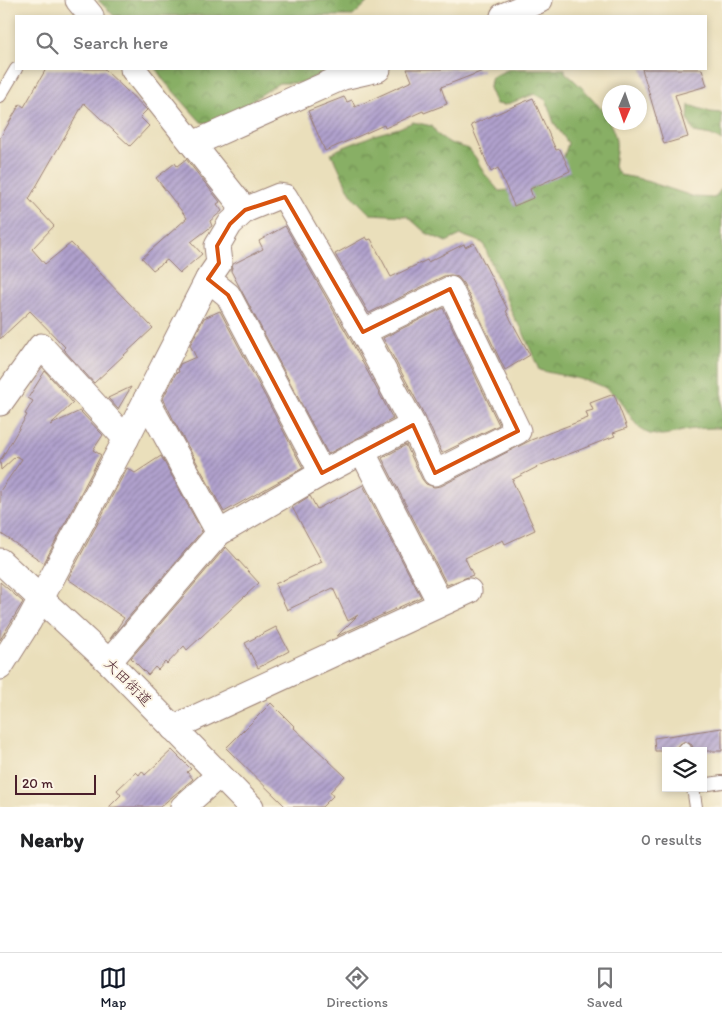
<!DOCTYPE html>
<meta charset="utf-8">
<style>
:root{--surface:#fff;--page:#f2f2f2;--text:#202124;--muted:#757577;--line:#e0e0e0;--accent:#111827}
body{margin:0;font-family:Itim,"Klee One",sans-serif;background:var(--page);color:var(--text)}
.controls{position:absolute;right:15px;bottom:15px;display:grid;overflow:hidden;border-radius:0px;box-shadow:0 2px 8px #0003}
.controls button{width:45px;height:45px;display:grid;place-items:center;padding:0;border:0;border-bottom:1px solid var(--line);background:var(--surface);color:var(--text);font:25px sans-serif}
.compass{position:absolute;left:602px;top:85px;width:45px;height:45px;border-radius:50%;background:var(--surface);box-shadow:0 2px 8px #0003;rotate:182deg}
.scale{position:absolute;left:15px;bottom:12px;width:81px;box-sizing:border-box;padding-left:5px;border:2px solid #4a1f2b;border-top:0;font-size:14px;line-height:18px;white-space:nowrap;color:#4a1f2b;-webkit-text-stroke:4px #fcf5e5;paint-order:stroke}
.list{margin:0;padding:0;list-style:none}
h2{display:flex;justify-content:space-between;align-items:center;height:65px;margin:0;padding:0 20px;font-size:21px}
h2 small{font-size:16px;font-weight:400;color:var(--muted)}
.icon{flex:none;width:28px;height:28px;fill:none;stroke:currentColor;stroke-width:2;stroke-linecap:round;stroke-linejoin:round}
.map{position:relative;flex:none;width:722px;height:807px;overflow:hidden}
.search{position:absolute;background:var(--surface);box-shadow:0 2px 8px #0003;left:15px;right:15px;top:15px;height:55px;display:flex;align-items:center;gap:12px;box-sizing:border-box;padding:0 18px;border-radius:0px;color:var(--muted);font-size:19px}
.sheet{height:145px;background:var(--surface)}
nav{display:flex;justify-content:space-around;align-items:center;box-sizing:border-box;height:70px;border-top:1px solid var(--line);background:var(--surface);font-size:14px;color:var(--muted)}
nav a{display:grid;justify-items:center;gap:2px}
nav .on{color:var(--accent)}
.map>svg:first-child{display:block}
</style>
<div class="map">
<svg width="722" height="807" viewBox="0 0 722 807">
<defs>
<pattern id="forest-crowns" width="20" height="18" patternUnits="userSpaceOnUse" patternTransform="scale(1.25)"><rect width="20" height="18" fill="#88af65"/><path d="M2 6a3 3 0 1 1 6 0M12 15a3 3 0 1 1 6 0" fill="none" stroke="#718e53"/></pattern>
<pattern id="building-hatch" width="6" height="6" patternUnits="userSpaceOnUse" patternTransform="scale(1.25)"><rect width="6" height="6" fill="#b0a1cd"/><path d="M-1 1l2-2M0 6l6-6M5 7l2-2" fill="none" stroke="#9183a7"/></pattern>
</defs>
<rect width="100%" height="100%" fill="#fcf5e5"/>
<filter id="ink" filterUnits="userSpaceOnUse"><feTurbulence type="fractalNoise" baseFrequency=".02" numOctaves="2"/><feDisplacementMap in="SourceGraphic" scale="10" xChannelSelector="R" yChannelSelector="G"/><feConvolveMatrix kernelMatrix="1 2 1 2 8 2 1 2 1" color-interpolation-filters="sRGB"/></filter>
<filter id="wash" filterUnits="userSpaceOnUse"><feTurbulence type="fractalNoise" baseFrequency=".0096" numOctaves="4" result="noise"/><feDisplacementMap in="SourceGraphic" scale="20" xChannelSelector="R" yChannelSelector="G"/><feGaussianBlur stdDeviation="1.12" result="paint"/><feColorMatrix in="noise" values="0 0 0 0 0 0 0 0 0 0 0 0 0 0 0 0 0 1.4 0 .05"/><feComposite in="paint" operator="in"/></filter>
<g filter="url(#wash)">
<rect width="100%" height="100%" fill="#eadfbb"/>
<g fill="url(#forest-crowns)" stroke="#696748">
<polygon points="98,0 370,0 353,16 114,16"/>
<polygon points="156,69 329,69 303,83 279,83 253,100 233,119 218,125 201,122 164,81"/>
<path d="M509,69H565V72C584,89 608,111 615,136C618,146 615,157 614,167L620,175L637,178L695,197L714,198L722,188V428C713,428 704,428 695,429C680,430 666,438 650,434C636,430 630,414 622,403C619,398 613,394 608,390C597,380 555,375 539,370L521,327L515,320L483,243L461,235L446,242L426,233L407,216L370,214C361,205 352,197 347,186C341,175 339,165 331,154L339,149L374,135L399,128L413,122L432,126L438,135L450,143L469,149L476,158L484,173L499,191L518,189L561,166L568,143L554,123L546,100L535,94L505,105L496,104L489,88L492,77Z"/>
<polygon points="689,105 710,112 722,113 722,141 711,135 694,132 688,120"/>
</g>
<g id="blocks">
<g fill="url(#building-hatch)">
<polygon points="46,69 104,69 147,110 140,117 149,126 130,146 84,103 29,199 54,226 32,249 45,264 71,243 153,328 94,383 63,349 65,347 30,311 0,339 0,138 20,104 24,107"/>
<polygon points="407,69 483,69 483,71 441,87 447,104 424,113 423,111 385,128 384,125 325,151 308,111 344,97 347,102 352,100 355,107 412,81"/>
<polygon points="642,69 702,69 707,86 675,95 688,137 664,144"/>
<polygon points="533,98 556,150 560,149 570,171 530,189 533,198 514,206 498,168 491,172 471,125"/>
<polygon points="186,159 220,202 217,204 222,211 210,221 212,226 191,242 202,254 180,273 167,260 153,270 142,258 187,218 156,178 175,163 177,166"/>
<polygon points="285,226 350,339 393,419 328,454 231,271 233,264 263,249 259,241"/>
<polygon points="366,237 368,240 371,239 391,277 427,260 428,262 464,244 465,247 474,243 508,310 506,311 530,355 505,370 463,283 458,277 451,275 444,276 369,313 335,254"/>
<polygon points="443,308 499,425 442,453 426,418 383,338"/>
<polygon points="220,311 303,468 224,512 175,423 163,398 176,373 179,372 178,369 180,364 196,357 190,345 204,318"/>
<polygon points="45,371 73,403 50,425 80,411 103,435 93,450 101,455 44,563 0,533 0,491 22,459 16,456 1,470 0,461 27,415 25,414 33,401 28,398"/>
<polygon points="131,387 118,409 108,398"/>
<polygon points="614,394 627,428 613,433 615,436 541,465 512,480 535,530 505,544 503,540 465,558 473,575 447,585 382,458 406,445 422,479 426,484 434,487 441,486 531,440 588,418 586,412 593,410 590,403"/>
<polygon points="161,456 202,531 110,639 124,618 68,579 127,468 135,473"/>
<polygon points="363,485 421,597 337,636 358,615 348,621 333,588 287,610 275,584 322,562 292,507 310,496 317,509"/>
<polygon points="226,547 259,583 187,650 184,646 167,664 165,662 158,670 155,667 148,675 131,658"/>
<polygon points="0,582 23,602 0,640"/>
<polygon points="276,627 289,651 258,668 245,643"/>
<polygon points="271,703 295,727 294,728 345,776 330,792 333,796 322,807 286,807 226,748"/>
<polygon points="722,728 722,751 693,751 692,745 685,741 678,745 677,751 655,751 654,738"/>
<polygon points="172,750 191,769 187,772 193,779 160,807 109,807 121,795 117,790 136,772 139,775 142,771 145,775"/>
</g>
</g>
</g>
<g filter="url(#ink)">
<use href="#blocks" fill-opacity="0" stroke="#9a7f73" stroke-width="1"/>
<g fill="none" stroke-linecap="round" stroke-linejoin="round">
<defs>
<g id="lane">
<polyline points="0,96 16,69"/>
<polyline points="685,749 685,751"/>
<polyline points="703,785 722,782"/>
<polyline points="693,788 696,807"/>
</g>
<g id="street">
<polyline points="78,0 91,16"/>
<polyline points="503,16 540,0"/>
<polyline points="133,69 245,210"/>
<polyline points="193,144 343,77 378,69"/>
<polyline points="208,279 228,295 322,473"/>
<polyline points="363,332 450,289 518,431 435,473 413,425"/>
<polyline points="146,399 219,533"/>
<polyline points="0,403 41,346 126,439"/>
<polyline points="362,451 440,603"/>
<polyline points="0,561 109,662 251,807"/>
<polyline points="0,667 29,621 126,439 208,279 219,263 217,246 230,224 245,210 279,196 285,197 363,332 413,425 322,473 219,533 109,662"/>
<polyline points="173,728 469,591"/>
<polyline points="183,807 219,775"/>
</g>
</defs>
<use href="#lane" stroke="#9a7f73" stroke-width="14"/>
<use href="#street" stroke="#9a7f73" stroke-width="27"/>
<use href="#lane" stroke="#fff" stroke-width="12"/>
<use href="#street" stroke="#fff" stroke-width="25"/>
</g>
</g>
<path fill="none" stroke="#d8530f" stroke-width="4" stroke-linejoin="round" d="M285,197L363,332L450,289L518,431L435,473L413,425L322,473L228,295L208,279L219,263L217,246L230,224L245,210Z"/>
<g text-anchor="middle" stroke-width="4" stroke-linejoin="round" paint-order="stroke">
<g font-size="15" fill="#4a1f2b" stroke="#fcf5e5">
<text transform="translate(128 682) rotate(45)" y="5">大田街道</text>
</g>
</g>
</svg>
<div class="controls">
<button><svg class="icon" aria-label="layers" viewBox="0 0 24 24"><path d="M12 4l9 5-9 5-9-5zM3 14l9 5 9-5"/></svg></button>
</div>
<svg class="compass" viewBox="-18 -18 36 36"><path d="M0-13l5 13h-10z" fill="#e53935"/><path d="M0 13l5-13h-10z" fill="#757577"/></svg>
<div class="scale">20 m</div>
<div class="search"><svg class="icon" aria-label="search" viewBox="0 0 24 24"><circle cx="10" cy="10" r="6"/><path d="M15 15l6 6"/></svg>Search here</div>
</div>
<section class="sheet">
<h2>Nearby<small>0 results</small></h2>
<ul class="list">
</ul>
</section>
<nav>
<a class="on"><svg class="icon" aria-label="map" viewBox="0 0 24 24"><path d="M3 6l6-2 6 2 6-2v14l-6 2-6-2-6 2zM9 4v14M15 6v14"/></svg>Map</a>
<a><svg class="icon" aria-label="directions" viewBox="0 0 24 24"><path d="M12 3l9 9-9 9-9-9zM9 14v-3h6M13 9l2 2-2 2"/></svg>Directions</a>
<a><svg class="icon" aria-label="saved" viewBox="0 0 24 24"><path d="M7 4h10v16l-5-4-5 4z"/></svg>Saved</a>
</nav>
